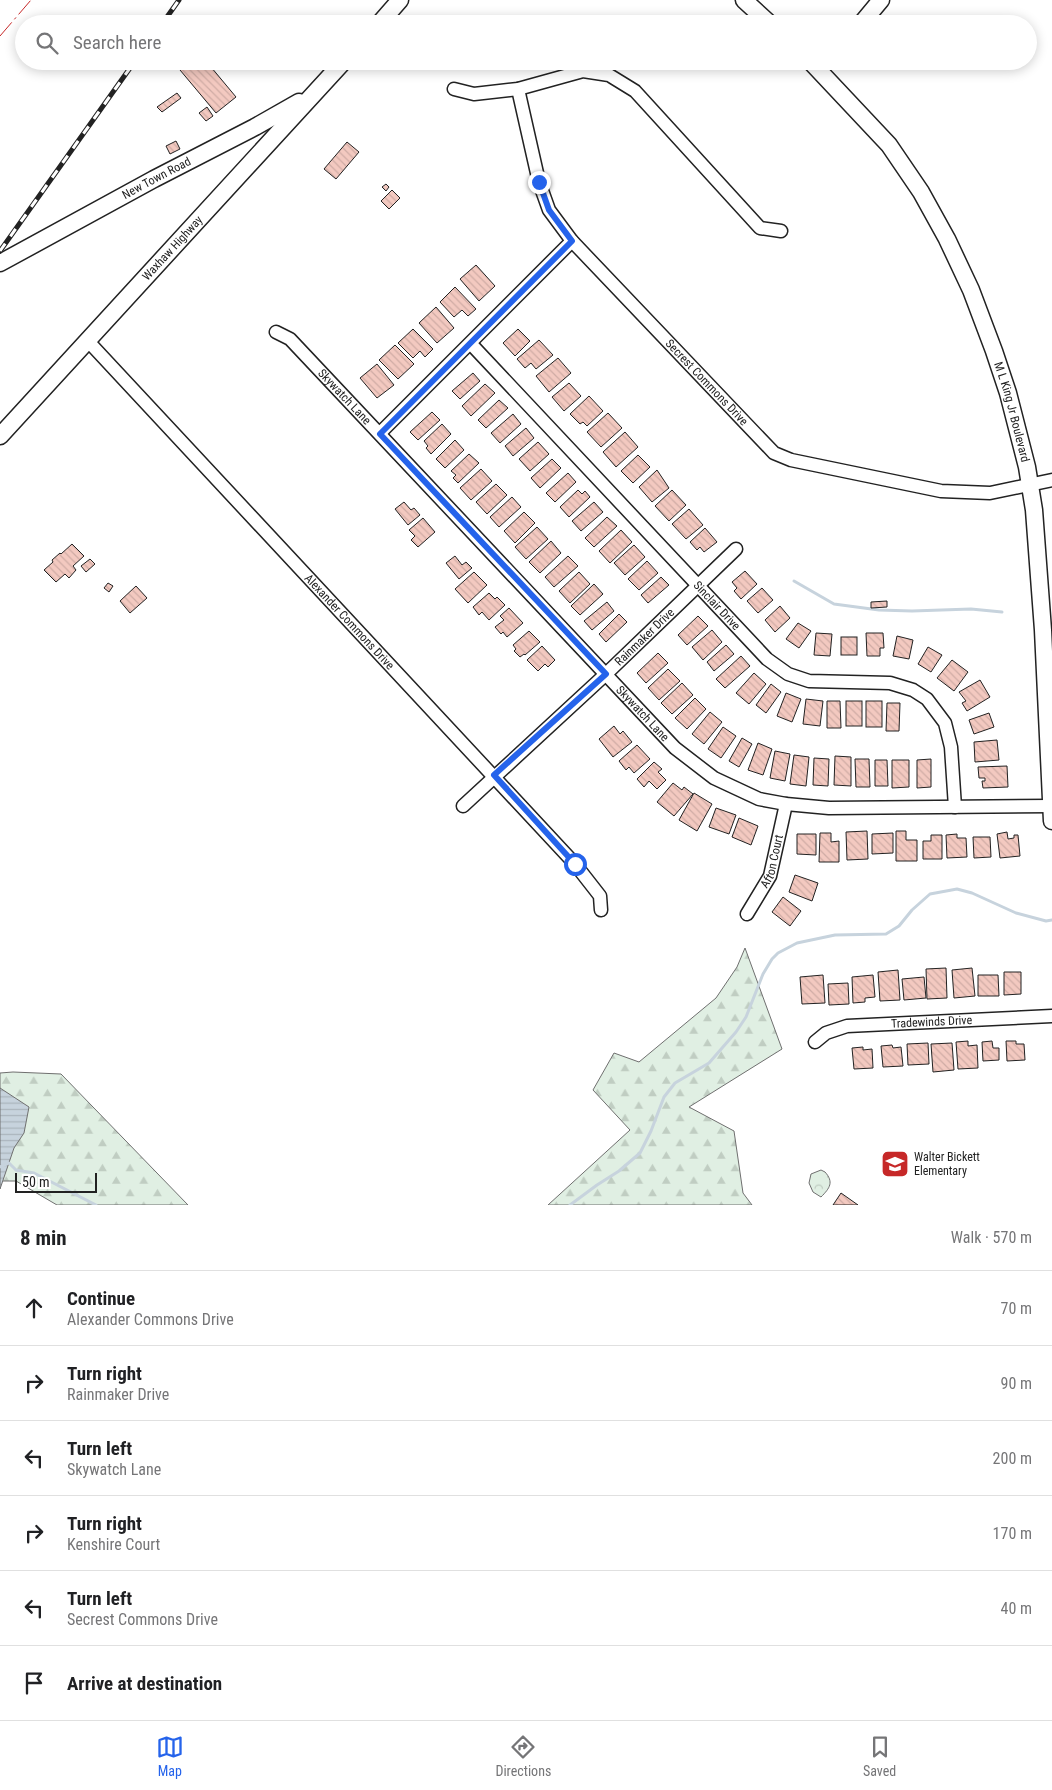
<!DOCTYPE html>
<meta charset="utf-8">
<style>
:root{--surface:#fff;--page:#f6f6f6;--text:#202124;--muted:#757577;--line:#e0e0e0;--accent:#2563eb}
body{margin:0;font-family:"Roboto Condensed",sans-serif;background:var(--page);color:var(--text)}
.scale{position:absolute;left:15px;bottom:12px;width:82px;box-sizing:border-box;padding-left:5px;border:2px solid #222;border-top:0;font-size:14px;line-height:18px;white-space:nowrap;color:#222;-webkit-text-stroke:4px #fff;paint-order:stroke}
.stop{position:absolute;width:15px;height:15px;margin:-11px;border:4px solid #2563eb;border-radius:50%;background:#fff}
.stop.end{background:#2563eb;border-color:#fff;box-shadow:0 1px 5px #0008}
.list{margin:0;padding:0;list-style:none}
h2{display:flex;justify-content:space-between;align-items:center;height:65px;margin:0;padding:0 20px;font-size:21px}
h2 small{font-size:16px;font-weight:400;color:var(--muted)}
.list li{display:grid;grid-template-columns:32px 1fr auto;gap:15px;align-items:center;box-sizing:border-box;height:75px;padding:0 20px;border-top:1px solid var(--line)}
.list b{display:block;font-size:19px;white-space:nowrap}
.list p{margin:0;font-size:16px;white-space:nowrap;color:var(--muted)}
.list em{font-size:16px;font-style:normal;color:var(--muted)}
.icon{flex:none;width:28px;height:28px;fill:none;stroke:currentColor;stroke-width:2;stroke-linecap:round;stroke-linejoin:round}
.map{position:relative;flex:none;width:1052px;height:1205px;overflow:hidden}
.search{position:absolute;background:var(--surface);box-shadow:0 2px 12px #0003;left:15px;right:15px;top:15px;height:55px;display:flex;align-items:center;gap:12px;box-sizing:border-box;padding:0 18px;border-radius:28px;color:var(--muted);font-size:19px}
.sheet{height:515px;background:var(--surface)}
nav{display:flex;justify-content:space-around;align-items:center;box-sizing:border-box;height:70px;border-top:1px solid var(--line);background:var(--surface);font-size:14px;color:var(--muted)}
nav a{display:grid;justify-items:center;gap:2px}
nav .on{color:var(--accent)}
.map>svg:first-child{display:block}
</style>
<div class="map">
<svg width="1052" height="1205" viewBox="0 0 1052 1205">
<defs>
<pattern id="forest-firs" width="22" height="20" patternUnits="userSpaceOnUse" patternTransform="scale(1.25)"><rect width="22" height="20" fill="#e0efe3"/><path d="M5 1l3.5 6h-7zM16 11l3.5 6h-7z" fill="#c0cdc2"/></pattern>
<pattern id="park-crowns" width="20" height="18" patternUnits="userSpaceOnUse" patternTransform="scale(1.25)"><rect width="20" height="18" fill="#e0efe3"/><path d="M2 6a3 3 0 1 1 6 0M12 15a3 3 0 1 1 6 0" fill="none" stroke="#c0cdc2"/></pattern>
<pattern id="water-rules" width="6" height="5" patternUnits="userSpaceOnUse" patternTransform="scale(1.25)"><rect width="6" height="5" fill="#c7d3dd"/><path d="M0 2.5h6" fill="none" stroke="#abb5bd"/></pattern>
<pattern id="building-back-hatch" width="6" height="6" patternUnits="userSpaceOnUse" patternTransform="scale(1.25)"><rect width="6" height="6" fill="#f3c9c0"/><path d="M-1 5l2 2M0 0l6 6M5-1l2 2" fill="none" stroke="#d0aca5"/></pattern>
</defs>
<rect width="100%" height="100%" fill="#fff"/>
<g fill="url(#forest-firs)" stroke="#6f6f6f">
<polygon points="745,948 782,1049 689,1107 734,1131 743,1193 752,1205 548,1205 630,1130 593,1090 614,1053 639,1062 716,998 737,967"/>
<polygon points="13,1072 61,1074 188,1205 57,1205 16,1181 0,1181 0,1073"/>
</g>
<path fill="url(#park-crowns)" stroke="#6f6f6f" d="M821,1170L825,1172C834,1182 830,1188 821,1197L813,1192L809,1183L811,1174Z"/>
<polygon fill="url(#water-rules)" stroke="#6f6f6f" points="0,1088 29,1107 24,1133 14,1148 0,1189"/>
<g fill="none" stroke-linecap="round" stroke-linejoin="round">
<g stroke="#c7d3dd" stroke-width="3">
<polyline points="794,581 834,604 879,610 912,611 971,609 1002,612"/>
<polyline points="0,1167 9,1163 16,1170 34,1173 96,1205"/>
<polyline points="570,1205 597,1185 619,1171 640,1153 651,1131 664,1097 675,1083 709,1063 736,1032 746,1017 763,974 772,959 778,953 797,943 835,935 886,934 899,926 912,910 930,894 957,889 972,893 1016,913 1046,921 1052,920"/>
</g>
</g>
<g fill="url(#building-back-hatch)" stroke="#222">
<polygon points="264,18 269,24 257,24"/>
<polygon points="190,61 206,61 236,97 216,113 180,70"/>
<polygon points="235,61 250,61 242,69"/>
<polygon points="177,93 181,98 162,112 157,107"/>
<polygon points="207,107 213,116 206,121 199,113"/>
<polygon points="176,141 180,149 170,154 166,146"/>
<polygon points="347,142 359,152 336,179 324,169"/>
<polygon points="386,184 389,187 386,191 382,187"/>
<polygon points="392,190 400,198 389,209 381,201"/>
<polygon points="476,265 495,286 479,301 460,279"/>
<polygon points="455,287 476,309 468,316 462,310 454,317 440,302"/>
<polygon points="436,307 454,328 437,343 419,323"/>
<polygon points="413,329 433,349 425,357 420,351 413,358 398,343"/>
<polygon points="518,329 530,341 515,356 503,343"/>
<polygon points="539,340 553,355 536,369 531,363 525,368 517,359"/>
<polygon points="395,345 414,364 398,379 379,360"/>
<polygon points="558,358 571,373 549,392 536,376"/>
<polygon points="377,364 394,385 377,398 360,378"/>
<polygon points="473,373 480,381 460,399 452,391"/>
<polygon points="569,383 581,396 564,411 552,397"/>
<polygon points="485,384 495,393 471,416 462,406"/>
<polygon points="589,396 603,411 587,426 583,422 580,424 570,414"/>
<polygon points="499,400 508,408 486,428 478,420"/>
<polygon points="432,412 440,420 418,440 410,432"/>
<polygon points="608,413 622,428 601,447 587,432"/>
<polygon points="513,414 521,424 500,443 491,433"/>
<polygon points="442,424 451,434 431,454 426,448 428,446 424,441"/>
<polygon points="526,428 534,438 513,456 505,446"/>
<polygon points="625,432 638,447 616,467 603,452"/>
<polygon points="455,440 464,450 445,468 436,459"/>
<polygon points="538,442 549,454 530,471 519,459"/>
<polygon points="469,454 479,463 458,483 453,478 456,475 451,471"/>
<polygon points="638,455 650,467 633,483 621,471"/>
<polygon points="552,459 561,468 540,488 531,478"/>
<polygon points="481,469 492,481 471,500 460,488"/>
<polygon points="657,470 669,488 652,502 639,487"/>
<polygon points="568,473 576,482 555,502 546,493"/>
<polygon points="496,484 507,495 487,514 476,502"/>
<polygon points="578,490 582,494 585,491 590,497 569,517 560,507"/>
<polygon points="672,490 686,505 669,521 655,506"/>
<polygon points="512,497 521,507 499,527 490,517"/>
<polygon points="404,502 411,510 414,508 420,515 408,525 395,509"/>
<polygon points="594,502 603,512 581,531 572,521"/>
<polygon points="689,509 703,525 686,539 672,524"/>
<polygon points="524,512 535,523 515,543 504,531"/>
<polygon points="607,517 617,526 594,547 585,538"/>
<polygon points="423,518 435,532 418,547 411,540 415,536 409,530"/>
<polygon points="537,527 548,539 526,559 515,547"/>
<polygon points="705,528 717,542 704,552 700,547 697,550 690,542"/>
<polygon points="621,530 632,542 610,563 599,551"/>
<polygon points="551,541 561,553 540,573 529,562"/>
<polygon points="72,544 84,556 73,566 76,570 69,578 65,574 56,582 44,570 53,562 52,560 60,553 61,554"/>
<polygon points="634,545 645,557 625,575 614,563"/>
<polygon points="455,556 462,565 466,562 472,568 459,579 446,563"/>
<polygon points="568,556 578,566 554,587 545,577"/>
<polygon points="90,559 95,564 86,572 81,566"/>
<polygon points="647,561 658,573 639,590 628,579"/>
<polygon points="745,571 757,584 741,599 734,591 737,588 732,582"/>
<polygon points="474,572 487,585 468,603 455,589"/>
<polygon points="579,572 590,584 570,603 559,591"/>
<polygon points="661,577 669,585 648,603 641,595"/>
<polygon points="108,583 113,586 109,592 104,588"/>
<polygon points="594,584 603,594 580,615 571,606"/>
<polygon points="136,586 147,598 130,613 120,601"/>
<polygon points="762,588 773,600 758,613 747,601"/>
<polygon points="489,593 495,599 497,597 505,605 489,620 482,612 479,615 473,607"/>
<polygon points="887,601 887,607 871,608 871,602"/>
<polygon points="607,602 614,611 592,630 584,621"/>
<polygon points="780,606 790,618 775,632 765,620"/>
<polygon points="509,608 523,623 507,637 503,632 501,634 495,627 504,620 500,616"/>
<polygon points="619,614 627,622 606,642 599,634"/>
<polygon points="698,616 708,626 687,645 678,635"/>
<polygon points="798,623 811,631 799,648 786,639"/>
<polygon points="712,630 722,642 703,660 692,647"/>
<polygon points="529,631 540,642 525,655 524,654 520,657 514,651 516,649 513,645"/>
<polygon points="816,633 832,634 830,656 814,655"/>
<polygon points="866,633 883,633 884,648 880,648 880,656 867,656"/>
<polygon points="897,636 913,640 909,659 893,656"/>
<rect x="841" y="637" width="16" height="18"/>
<polygon points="726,645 734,654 714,671 707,662"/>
<polygon points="542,646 555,660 548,667 545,664 538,671 527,660"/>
<polygon points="928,647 942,655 931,672 918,664"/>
<polygon points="658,653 668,663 646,683 637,673"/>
<polygon points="741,656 750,666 725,688 716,679"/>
<polygon points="952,660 968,672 954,691 937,678"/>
<polygon points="668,669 680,681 659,700 648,688"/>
<polygon points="754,673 766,684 749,704 736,693"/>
<polygon points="980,680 990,697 967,711 962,703 966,701 959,692"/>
<polygon points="682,683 693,695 672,714 661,703"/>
<polygon points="771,684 781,692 766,713 756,705"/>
<polygon points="786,693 801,699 792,722 777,716"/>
<polygon points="695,698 706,709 687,729 675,718"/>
<polygon points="806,699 823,701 820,726 803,724"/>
<polygon points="827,701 840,701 841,728 827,728"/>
<rect x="846" y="701" width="16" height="25"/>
<rect x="866" y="701" width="16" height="26"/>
<polygon points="887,703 900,703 899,731 886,731"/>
<polygon points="710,712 722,722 704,744 692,734"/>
<polygon points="989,713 994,727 974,734 969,720"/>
<polygon points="614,726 620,734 623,731 632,742 613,757 599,739"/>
<polygon points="723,727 736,736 721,758 708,749"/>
<polygon points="742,738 752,744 739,767 729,761"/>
<polygon points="997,740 999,760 975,762 974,742"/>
<polygon points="758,743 772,749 763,775 748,770"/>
<polygon points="637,745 650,759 634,773 629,767 626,770 619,761"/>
<polygon points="775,751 790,754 785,781 770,778"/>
<polygon points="794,755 809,757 806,786 790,784"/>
<polygon points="835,756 851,757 851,786 834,785"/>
<polygon points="814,758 829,759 828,786 813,785"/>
<polygon points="855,759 869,759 870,787 856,787"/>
<polygon points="931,759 931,787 917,788 917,760"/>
<polygon points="875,760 887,760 888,786 875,786"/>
<polygon points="892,760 909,760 909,787 892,788"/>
<polygon points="654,762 662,769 658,772 666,780 657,789 649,781 644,787 637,779"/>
<polygon points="1007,766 1008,787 983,788 982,781 985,781 985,778 979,778 978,767"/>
<polygon points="673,783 682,790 684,787 693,794 674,816 657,802"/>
<polygon points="694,793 712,804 697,831 679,820"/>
<polygon points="716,808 736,815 729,834 709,827"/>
<polygon points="739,818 758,826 751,845 732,837"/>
<polygon points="867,831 868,859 847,860 846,832"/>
<polygon points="896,831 906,831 906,840 917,840 917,861 896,861"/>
<polygon points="1007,832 1008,839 1014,838 1014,835 1018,835 1020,856 1000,858 997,834"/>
<polygon points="820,833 831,833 831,842 839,841 839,862 819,862"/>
<polygon points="893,833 893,853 872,854 872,834"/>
<polygon points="797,834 816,834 816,855 797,854"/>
<polygon points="957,834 957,838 966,838 967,857 947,858 946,835"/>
<polygon points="931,835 942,835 942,859 923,859 923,841 931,841"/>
<polygon points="973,837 990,837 991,857 974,858"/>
<polygon points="795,875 818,883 812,901 789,892"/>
<polygon points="783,897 801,911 790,926 772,912"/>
<polygon points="946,968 947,998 927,999 926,969"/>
<polygon points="972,968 975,996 954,998 952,970"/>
<polygon points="898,970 900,1000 880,1001 878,972"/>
<polygon points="1004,972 1021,972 1021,994 1004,995"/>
<polygon points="823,975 825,1003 802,1004 800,977"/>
<polygon points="873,975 875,997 865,998 865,1002 853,1003 852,977"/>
<polygon points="978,975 998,975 999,996 978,996"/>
<polygon points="924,977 926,998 904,1000 902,979"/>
<polygon points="848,983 849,1004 829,1005 828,984"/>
<polygon points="968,1041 968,1046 977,1045 978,1068 958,1069 956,1042"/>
<polygon points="992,1041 993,1048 999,1048 999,1060 983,1061 982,1042"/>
<polygon points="1006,1041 1016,1041 1016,1044 1024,1044 1025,1060 1007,1061"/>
<polygon points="928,1043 929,1064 908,1065 907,1044"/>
<polygon points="952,1043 954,1070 933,1072 931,1044"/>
<polygon points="892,1045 893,1048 901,1047 903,1066 883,1067 881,1046"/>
<polygon points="863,1047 863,1050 872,1049 873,1068 854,1069 852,1048"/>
<polygon points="841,1193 858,1205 833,1205"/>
</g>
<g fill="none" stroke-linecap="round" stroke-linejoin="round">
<defs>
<g id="minor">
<polyline points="454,89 474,94 518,89 583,71 609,75 635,91 760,228 781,231"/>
<path id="s1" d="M518,89L539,182L549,210L572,241L774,453L791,460L941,491L990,493L1052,480"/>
<path id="s2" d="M276,332L290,339L675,748L714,778L759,799L786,804L829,808L1052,806"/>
<path id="s3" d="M87,340L575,864L600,896L601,910"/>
<path id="s4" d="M471,344L767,659L788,674L809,681L890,683L913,690L927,699L945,723L951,747L955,807"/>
<polyline points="380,433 572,241"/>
<path id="s5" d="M463,806L606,674L736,549"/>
<path id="s6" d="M747,914L770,876L786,804"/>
<path id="s7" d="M815,1042L826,1033L847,1026L1052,1016"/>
</g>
<g id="major">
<polyline points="744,0 770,24"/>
<polyline points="379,24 400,0"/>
<polyline points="861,24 881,0"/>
<path id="s8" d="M810,61L889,145L921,192L947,239L971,290L994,351L1008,393L1027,467L1034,510L1043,630L1052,821"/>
<path id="s9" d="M0,263L154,179L255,127L299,102"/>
<path id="s10" d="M0,436L344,61"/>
</g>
</defs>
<use href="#minor" stroke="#222" stroke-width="15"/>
<use href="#major" stroke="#222" stroke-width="19"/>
<use href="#minor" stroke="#fff" stroke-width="12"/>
<use href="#major" stroke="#fff" stroke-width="16"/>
<defs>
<g id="rail">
<polyline points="162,24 179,0"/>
<polyline points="0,251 135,61"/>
</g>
</defs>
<use href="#rail" stroke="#222" stroke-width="5"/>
<use href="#rail" stroke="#fff" stroke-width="3" stroke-dasharray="9" stroke-linecap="butt"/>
<polyline stroke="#c62828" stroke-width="1" stroke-dasharray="18 4 2.5 4" stroke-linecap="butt" points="0,36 31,0"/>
</g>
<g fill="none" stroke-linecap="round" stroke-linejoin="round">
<polyline stroke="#2563eb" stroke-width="6" points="539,182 549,210 572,241 380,434 606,674 494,775 575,864"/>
</g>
<defs>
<symbol id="school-square" viewBox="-11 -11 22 22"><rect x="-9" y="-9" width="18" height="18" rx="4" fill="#c62828" stroke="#fff"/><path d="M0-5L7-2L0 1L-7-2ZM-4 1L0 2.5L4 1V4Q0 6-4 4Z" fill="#fff"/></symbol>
</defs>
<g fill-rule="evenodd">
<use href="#school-square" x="879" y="1148" width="32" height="32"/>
</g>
<g text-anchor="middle" stroke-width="4" stroke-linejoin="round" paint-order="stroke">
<g font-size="12" fill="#222" stroke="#fff">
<text dy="4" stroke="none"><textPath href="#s9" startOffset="178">New Town Road</textPath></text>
<text dy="4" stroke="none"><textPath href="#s10" startOffset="255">Waxhaw Highway</textPath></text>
<text dy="4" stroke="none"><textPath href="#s1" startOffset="359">Secrest Commons Drive</textPath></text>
<text dy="4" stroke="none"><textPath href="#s2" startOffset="95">Skywatch Lane</textPath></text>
<text dy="4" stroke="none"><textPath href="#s8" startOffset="411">M L King Jr Boulevard</textPath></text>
<text dy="4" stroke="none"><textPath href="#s4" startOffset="359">Sinclair Drive</textPath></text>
<text dy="4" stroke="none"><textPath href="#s3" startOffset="385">Alexander Commons Drive</textPath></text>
<text dy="4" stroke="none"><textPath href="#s5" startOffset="248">Rainmaker Drive</textPath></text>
<text dy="4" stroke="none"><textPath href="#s2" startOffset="530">Skywatch Lane</textPath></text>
<text dy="4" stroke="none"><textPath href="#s6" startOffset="59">Afton Court</textPath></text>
<text dy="4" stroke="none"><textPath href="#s7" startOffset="121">Tradewinds Drive</textPath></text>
</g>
<g font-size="12" fill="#222" stroke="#fff" text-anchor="start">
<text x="914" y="1161">Walter Bickett<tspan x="914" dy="14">Elementary</tspan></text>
</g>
</g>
</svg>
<div class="scale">50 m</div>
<div class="stop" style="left:575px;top:864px"></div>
<div class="stop end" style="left:539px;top:182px"></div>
<div class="search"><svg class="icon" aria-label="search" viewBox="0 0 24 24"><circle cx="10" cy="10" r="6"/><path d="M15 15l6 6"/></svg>Search here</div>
</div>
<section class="sheet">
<h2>8 min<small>Walk · 570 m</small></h2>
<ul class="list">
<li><svg class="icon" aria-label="ahead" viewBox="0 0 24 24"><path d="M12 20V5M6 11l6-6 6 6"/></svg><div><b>Continue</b><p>Alexander Commons Drive</p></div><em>70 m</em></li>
<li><svg class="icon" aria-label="right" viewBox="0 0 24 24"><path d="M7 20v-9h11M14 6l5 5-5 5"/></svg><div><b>Turn right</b><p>Rainmaker Drive</p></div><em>90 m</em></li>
<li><svg class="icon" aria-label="left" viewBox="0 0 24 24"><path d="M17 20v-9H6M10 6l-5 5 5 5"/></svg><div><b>Turn left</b><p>Skywatch Lane</p></div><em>200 m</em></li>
<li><svg class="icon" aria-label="right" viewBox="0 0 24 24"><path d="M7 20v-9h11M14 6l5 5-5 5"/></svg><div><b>Turn right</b><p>Kenshire Court</p></div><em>170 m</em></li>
<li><svg class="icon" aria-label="left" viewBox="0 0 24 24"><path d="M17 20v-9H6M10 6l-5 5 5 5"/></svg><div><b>Turn left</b><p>Secrest Commons Drive</p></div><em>40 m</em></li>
<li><svg class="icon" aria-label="arrive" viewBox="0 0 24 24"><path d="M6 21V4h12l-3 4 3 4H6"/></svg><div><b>Arrive at destination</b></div></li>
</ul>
</section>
<nav>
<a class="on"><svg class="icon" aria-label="map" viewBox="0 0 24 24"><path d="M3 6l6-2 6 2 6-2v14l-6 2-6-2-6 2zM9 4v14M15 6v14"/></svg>Map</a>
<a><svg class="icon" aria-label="directions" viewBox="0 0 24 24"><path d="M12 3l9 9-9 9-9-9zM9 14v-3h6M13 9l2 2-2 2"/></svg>Directions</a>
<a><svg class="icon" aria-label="saved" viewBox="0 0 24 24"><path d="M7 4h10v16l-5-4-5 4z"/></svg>Saved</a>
</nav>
